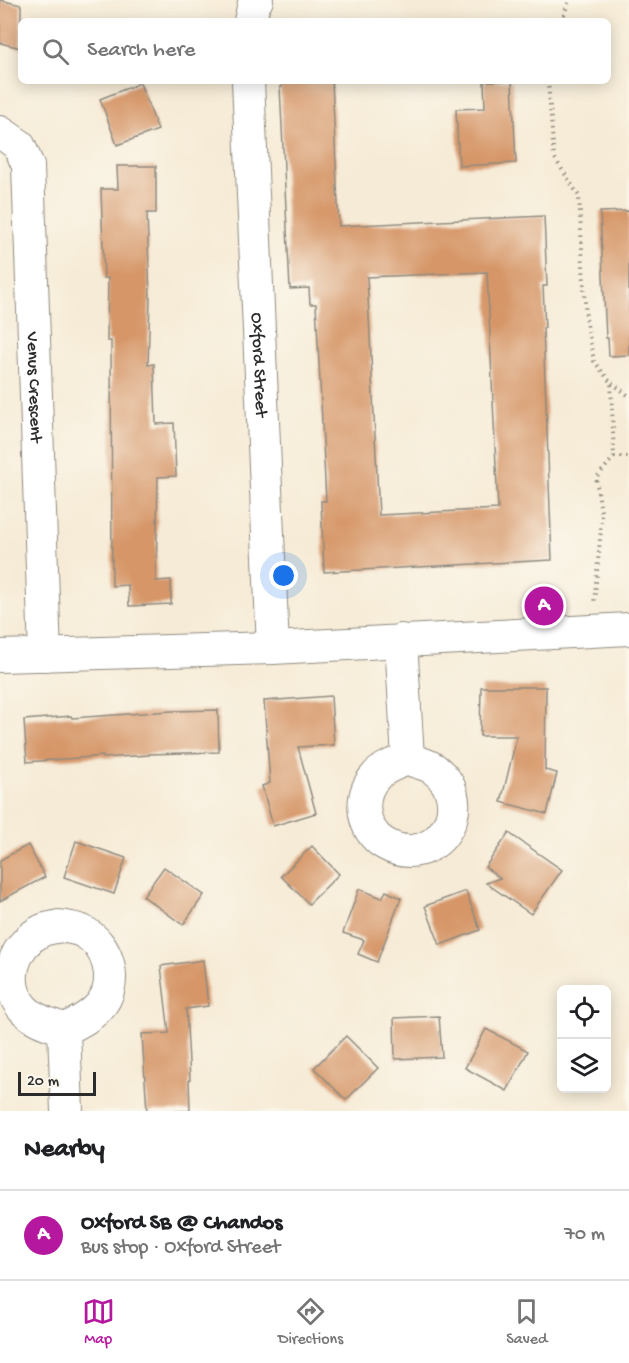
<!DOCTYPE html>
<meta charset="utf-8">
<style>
:root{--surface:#fff;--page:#f6f6f6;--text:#202124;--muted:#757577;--line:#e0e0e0;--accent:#b5179e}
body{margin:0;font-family:"Gochi Hand",sans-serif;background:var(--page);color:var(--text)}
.controls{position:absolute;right:18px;bottom:18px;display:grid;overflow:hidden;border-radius:9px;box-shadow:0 3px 15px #0003}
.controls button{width:54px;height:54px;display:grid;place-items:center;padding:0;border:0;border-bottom:2px solid var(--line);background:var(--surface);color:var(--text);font:30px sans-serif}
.scale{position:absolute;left:18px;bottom:15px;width:78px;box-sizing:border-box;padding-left:6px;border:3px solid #2b2b2b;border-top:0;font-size:16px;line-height:21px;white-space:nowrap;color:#2b2b2b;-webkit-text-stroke:4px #fbf7ec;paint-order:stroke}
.you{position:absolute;left:284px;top:576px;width:21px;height:21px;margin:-15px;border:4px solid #fff;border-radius:50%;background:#1a73e8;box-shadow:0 0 0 9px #1a73e833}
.badge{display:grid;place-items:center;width:39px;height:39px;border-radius:50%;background:var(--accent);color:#fff;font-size:20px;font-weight:700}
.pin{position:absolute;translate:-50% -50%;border:3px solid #fff;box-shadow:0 2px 6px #0006}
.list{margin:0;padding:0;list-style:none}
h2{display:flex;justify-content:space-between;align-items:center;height:78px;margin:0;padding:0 24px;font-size:26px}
h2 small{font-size:20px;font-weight:400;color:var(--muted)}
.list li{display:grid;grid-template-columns:39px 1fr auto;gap:18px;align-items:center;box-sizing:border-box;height:90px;padding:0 24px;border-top:2px solid var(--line)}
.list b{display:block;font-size:22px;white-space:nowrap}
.list p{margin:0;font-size:20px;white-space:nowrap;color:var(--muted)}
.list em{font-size:20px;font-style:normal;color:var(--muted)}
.icon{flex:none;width:33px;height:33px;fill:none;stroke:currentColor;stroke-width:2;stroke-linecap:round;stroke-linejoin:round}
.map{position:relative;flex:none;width:629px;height:1111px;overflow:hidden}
.search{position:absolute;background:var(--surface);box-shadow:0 3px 15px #0003;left:18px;right:18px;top:18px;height:66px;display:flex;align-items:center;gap:15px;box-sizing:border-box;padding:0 21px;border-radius:9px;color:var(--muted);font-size:22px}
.sheet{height:168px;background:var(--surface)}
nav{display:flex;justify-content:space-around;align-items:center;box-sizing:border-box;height:84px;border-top:2px solid var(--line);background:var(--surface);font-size:16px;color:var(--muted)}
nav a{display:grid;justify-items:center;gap:3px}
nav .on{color:var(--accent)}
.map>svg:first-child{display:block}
</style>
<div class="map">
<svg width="629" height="1111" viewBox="0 0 629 1111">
<rect width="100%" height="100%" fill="#fbf7ec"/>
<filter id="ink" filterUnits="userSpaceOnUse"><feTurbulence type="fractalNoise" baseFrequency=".0167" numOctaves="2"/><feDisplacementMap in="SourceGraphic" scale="12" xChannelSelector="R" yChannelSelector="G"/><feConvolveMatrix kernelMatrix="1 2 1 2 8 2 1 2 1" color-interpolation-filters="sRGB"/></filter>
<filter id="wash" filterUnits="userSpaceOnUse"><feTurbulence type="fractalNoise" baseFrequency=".008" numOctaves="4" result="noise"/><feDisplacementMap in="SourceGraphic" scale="24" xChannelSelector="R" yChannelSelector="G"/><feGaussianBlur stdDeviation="1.35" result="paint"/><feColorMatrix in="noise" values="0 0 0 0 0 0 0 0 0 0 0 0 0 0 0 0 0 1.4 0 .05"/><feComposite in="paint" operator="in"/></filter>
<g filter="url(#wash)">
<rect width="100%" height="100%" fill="#f6ebd6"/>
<g id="blocks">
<g fill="#d69667" fill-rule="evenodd">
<polygon points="0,0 21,5 21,48 0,43"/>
<path d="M282,81H332L339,226L544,216L547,286H543L545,328H543L552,560L324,572L321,501H326L316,304H310L309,288L290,289L280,87H282ZM487,272L498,509L379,515L367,277Z"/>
<polygon points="484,81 512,81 516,163 459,166 456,109 485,108"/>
<polygon points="140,83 158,130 117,145 100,99"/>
<polygon points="117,166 156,166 156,213 147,213 150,299 148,365 154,364 156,424 174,423 176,476 158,477 156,581 171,580 171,604 129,606 128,585 112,586 111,341 107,341 108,278 104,278 101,189 118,189"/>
<polygon points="629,211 629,355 609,356 608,338 606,338 600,212"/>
<polygon points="481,687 546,687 545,770 557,773 547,814 501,802 517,736 480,736"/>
<polygon points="331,696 334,745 298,747 316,813 273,826 262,786 270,783 264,701"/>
<polygon points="218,710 219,752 149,754 149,755 103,758 103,756 27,762 24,720 71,716 72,718 171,711"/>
<polygon points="509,833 562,870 531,914 486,883 500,878 485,867"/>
<polygon points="76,841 126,858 114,894 64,877"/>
<polygon points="28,845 45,877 0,901 0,860"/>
<polygon points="312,846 339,874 309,904 281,876"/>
<polygon points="164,867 204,895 183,925 143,896"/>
<polygon points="359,889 382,898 386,891 401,898 377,962 358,954 364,940 343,933"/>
<polygon points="466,891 480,930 440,945 425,906"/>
<polygon points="203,960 208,1006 186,1009 190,1080 189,1080 190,1111 147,1111 142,1034 169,1033 161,966"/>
<polygon points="439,1016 442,1057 395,1059 394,1018"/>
<polygon points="486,1029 528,1051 507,1091 465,1068"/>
<polygon points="346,1036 378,1068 346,1100 314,1068"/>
</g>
</g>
</g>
<g filter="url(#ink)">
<use href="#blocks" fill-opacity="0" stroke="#908b80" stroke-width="1.5"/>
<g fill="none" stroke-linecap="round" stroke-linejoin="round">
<defs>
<g id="minor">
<polyline points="250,21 254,3 257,0"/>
<path id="s1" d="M248,81L273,648"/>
<path id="s2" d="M0,132L19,145L28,166L45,655"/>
<path d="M401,640L408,759C416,762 427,764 434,769C480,804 435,873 385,844C362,831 357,796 376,776C384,767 397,763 408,759"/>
<polyline points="0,656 273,648 629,629"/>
<path d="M59,926C66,927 75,928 82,931C109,944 120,984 99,1007C89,1018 77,1024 64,1029C49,1024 33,1020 22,1007C2,982 13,945 41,931C46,928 53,928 59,926Z"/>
<polyline points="64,1029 67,1111"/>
</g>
</defs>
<use href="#minor" stroke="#908b80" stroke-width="34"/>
<g stroke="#908b80" stroke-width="4" stroke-dasharray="1.5 4.5" stroke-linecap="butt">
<polyline points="562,21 569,0"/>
<polyline points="548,81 554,157 579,196 586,319 594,361 611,383 614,457 596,478 602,518 594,604"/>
<polyline points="612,383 629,396"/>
<polyline points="614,457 629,457"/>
</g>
<use href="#minor" stroke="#fff" stroke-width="32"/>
</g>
</g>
<g text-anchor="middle" stroke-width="5" stroke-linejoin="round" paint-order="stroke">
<g font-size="18" fill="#2b2b2b" stroke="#fbf7ec">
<text dy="6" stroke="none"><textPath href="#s1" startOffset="284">Oxford Street</textPath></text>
<text dy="6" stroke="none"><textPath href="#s2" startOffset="267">Venus Crescent</textPath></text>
</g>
</g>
</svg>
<div class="controls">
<button><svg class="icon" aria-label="locate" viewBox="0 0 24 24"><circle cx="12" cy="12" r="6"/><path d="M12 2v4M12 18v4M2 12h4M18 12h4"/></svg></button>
<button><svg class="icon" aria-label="layers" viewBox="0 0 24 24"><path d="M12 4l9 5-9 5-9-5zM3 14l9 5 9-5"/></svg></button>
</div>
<div class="scale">20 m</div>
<div class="you"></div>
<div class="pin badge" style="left:544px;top:606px">A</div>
<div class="search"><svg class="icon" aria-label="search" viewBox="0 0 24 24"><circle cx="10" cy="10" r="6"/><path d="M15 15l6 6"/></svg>Search here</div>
</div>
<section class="sheet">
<h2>Nearby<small></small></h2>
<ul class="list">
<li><span class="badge">A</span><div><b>Oxford SB @ Chandos</b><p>Bus stop · Oxford Street</p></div><em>70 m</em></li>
</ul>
</section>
<nav>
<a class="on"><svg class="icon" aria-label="map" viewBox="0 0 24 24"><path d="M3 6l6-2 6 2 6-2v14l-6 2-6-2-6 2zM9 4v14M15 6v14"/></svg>Map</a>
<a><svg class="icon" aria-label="directions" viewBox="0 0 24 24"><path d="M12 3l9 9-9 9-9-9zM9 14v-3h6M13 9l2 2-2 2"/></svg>Directions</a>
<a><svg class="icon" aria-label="saved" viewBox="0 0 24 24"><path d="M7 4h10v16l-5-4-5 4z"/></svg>Saved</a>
</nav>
